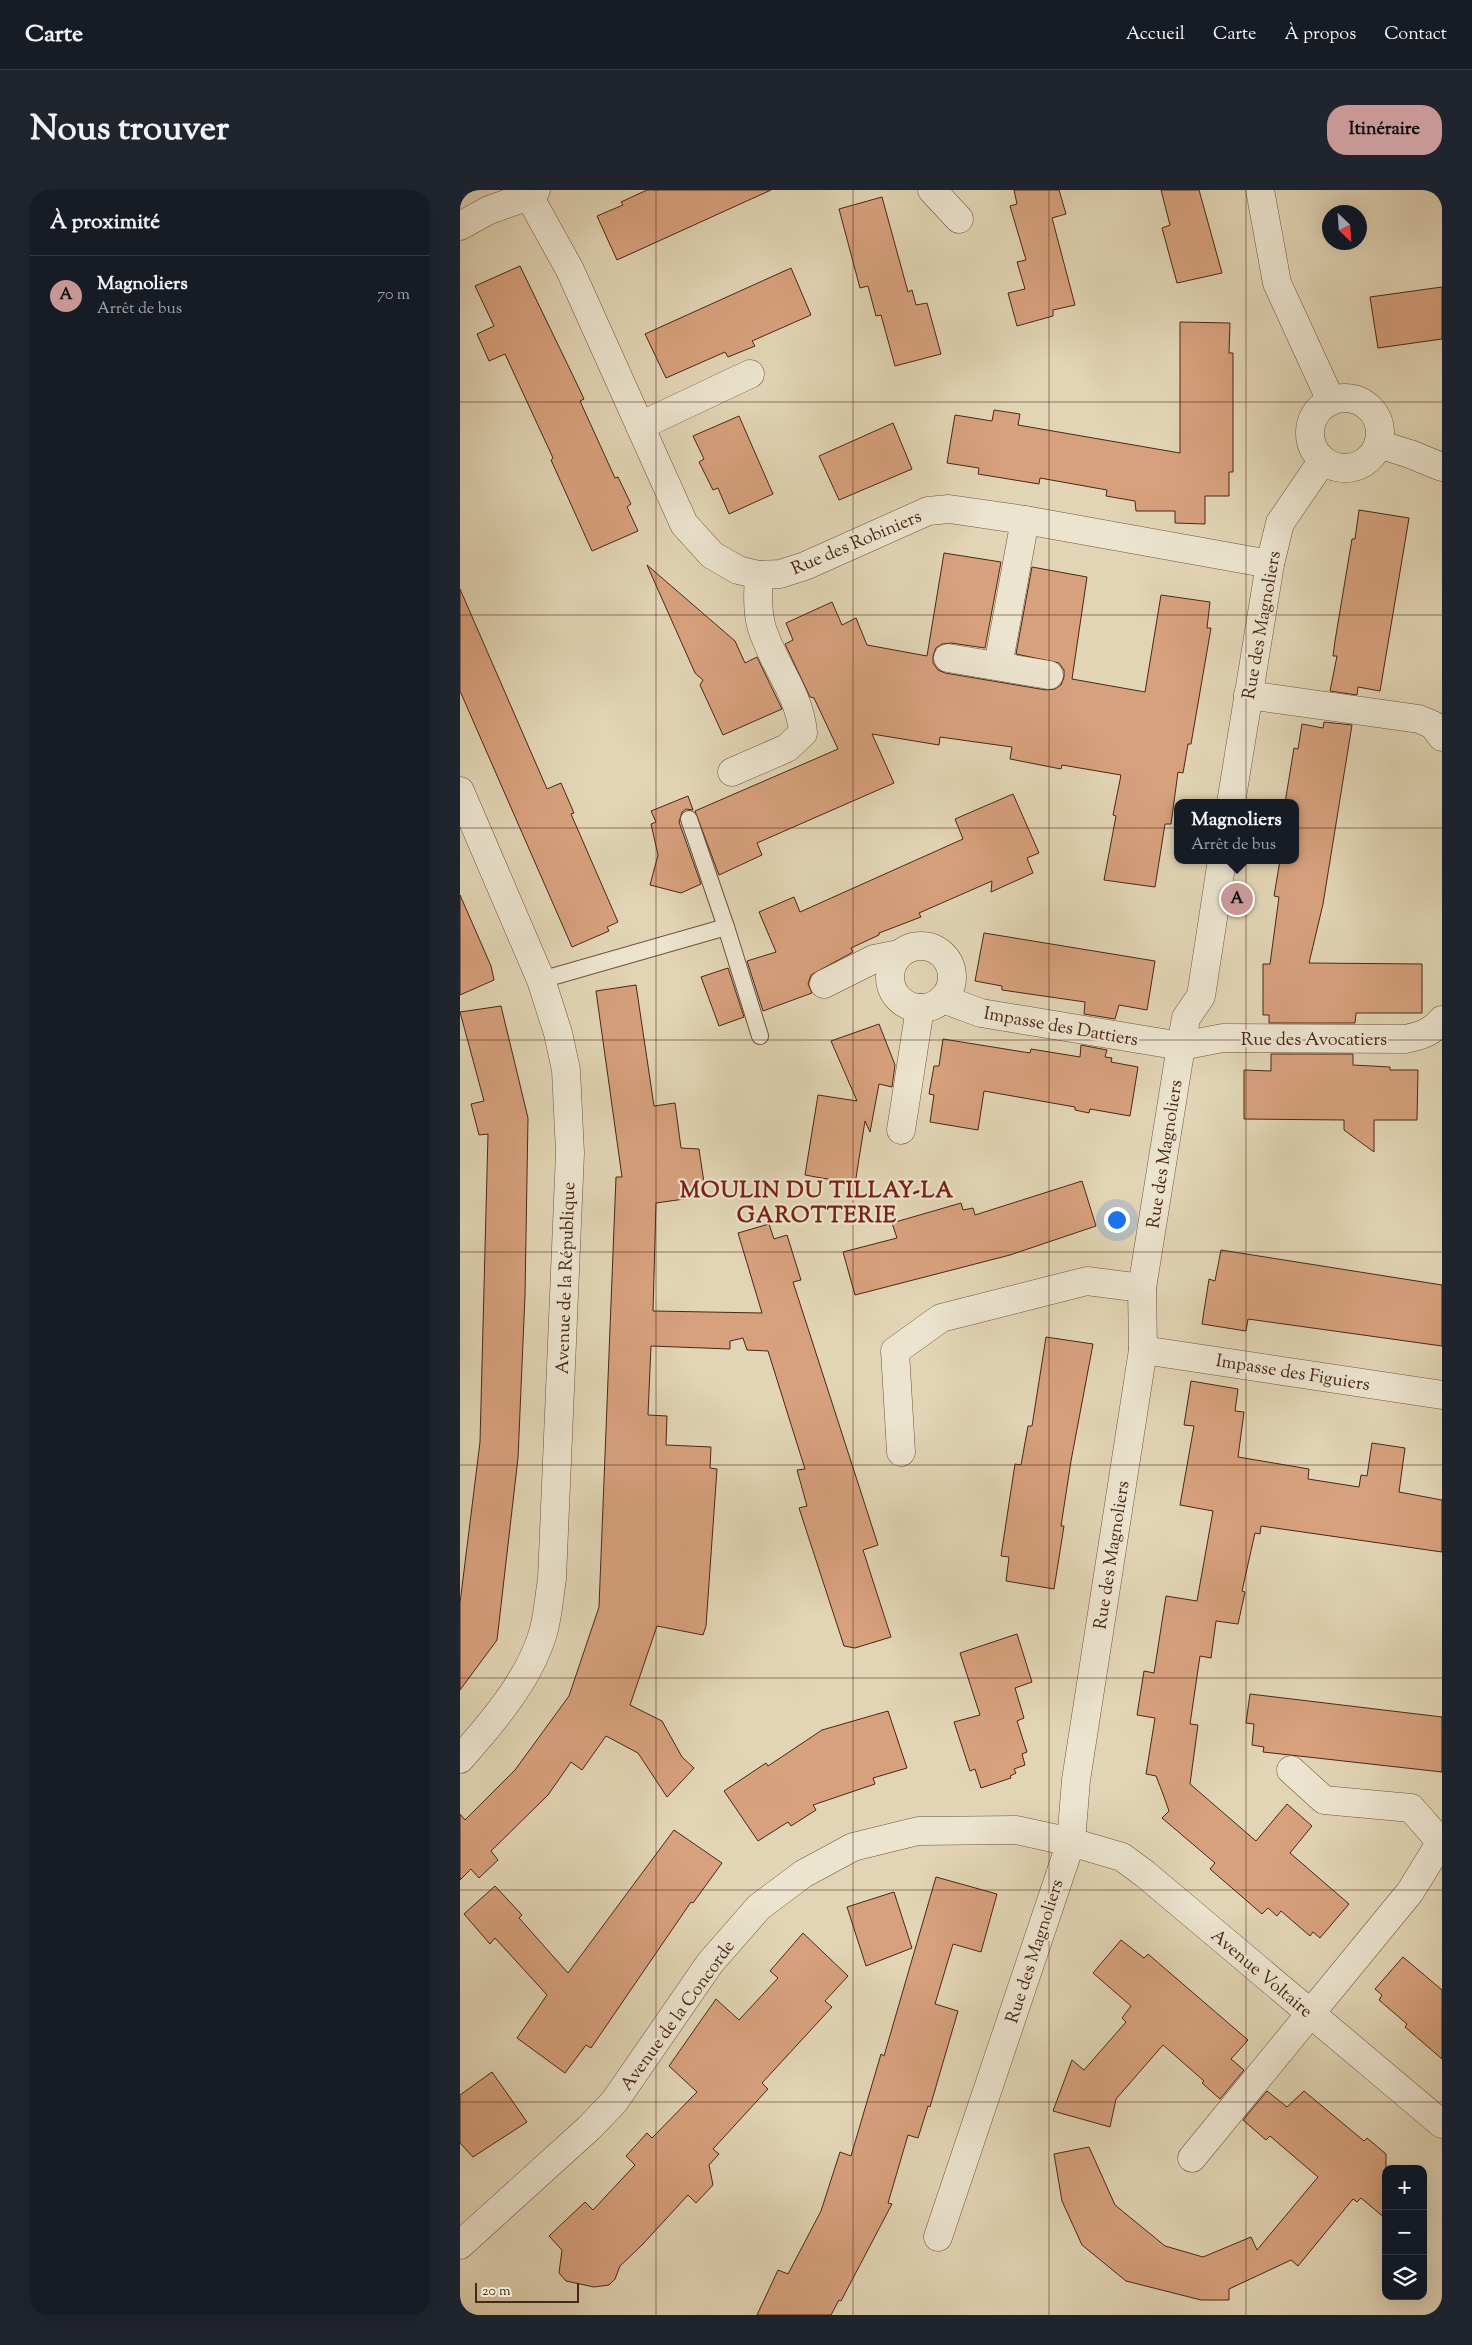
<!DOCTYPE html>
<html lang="fr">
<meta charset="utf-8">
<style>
:root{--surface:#171b24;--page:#20242c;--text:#f1f3f6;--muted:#9ea1a6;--line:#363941;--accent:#c59692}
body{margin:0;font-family:"Sorts Mill Goudy",serif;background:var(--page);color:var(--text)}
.controls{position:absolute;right:15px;bottom:15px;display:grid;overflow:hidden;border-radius:10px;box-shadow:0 5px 20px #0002}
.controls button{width:45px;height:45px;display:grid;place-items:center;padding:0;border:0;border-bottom:1px solid var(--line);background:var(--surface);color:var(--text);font:25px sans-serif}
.compass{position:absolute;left:862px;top:15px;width:45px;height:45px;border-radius:50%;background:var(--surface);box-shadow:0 5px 20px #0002;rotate:155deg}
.scale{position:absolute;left:15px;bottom:12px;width:104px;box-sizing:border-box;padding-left:5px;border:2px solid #4a2617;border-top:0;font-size:14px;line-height:18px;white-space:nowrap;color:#4a2617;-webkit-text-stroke:4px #ece4cf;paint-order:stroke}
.you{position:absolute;left:656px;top:1029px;width:18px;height:18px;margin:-12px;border:4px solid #fff;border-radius:50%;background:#1a73e8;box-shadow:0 0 0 8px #1a73e833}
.badge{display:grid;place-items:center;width:32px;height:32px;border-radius:50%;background:var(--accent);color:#111;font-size:16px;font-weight:700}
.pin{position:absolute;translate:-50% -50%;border:2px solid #fff;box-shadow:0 1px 5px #0006}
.popup{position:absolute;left:714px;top:609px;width:125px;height:65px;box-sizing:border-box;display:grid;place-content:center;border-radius:10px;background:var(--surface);filter:drop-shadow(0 1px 4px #0005);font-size:16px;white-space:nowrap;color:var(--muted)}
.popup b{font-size:19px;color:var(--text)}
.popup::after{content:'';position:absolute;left:50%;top:100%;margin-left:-10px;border:10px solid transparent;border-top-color:var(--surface)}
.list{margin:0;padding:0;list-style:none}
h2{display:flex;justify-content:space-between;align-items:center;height:65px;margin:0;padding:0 20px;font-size:21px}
h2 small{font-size:16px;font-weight:400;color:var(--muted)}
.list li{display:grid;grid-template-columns:32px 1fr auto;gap:15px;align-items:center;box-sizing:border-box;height:80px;padding:0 20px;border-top:1px solid var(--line)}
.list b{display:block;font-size:19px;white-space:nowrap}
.list p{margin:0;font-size:16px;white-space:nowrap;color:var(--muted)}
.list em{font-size:16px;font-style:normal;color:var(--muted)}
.icon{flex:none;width:28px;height:28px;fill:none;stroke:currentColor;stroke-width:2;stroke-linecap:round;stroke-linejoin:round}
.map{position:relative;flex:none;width:982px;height:2125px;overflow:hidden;border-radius:20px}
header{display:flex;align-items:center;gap:30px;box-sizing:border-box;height:70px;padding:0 25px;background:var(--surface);border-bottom:1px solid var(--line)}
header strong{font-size:24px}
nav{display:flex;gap:28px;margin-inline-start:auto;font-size:18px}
.intro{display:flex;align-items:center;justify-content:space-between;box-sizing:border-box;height:120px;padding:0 30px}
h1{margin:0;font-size:35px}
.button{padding:12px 22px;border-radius:20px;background:var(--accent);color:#111;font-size:18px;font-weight:700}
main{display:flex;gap:30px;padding:0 30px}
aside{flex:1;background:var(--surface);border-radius:20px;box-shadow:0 5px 20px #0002}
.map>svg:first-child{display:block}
</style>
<header>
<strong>Carte</strong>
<nav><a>Accueil</a><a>Carte</a><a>À propos</a><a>Contact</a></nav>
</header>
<div class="intro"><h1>Nous trouver</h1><a class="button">Itinéraire</a></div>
<main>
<aside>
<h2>À proximité<small></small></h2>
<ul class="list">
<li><span class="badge">A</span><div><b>Magnoliers</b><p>Arrêt de bus</p></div><em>70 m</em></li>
</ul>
</aside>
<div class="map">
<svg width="982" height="2125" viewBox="0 0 982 2125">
<rect width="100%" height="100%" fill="#e2d5b5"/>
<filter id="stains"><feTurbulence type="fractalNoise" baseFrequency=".004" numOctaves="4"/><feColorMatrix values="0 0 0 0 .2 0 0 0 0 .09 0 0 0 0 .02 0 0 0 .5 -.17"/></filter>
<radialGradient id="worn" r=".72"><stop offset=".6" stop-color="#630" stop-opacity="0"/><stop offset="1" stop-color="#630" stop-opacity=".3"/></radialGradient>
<g fill="#d7a17d" stroke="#4a2617">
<polygon points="187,0 311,0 157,70 137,26 163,15 161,12"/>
<polygon points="554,0 599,0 606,24 592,28 615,115 593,120 593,126 557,136 548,103 565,99 557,72 566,70 550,16 557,14"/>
<polygon points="701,0 739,0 762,83 717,93 702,38 710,35"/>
<polygon points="422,7 448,102 452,100 456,115 467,113 481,164 435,176 421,125 416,126 408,96 400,98 379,19"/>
<polygon points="60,76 117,194 124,209 120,211 155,288 158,287 171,314 167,317 178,341 132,361 91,270 93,268 45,164 29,171 17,144 34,136 15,96"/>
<polygon points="331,78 351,125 292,151 295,156 268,167 265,162 206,188 185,144"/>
<polygon points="982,97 982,149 918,158 910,107"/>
<polygon points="720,132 770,133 769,163 773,163 773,282 769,282 769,306 745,306 745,334 715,333 715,321 676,321 675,311 646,306 647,300 580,288 579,294 518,284 519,278 487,273 495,225 532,231 534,220 560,224 558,235 720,263"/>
<polygon points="279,226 313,304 269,324 258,298 253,300 239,272 244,269 233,246"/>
<polygon points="433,233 452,279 379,310 359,266"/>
<polygon points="899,320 949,328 920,501 898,497 897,505 870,501 877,466 873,466 875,451 892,349 895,349"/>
<polygon points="484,363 541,372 525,458 491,453 482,454 476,458 473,466 473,473 478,480 485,483 586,500 595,499 601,495 604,487 604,480 599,473 556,464 572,377 627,387 612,489 685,502 701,405 750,412 747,438 751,438 731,554 728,554 723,583 718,582 711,634 705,634 695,697 644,690 656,626 653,625 661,585 602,575 601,579 550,569 552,557 480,547 479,555 412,544 434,593 297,653 302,665 259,685 235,621 378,559 354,508 350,507 325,454 333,450 326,433 372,412 382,435 396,428 407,455 467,466"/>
<polygon points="187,375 275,451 285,473 297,467 322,519 263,545 240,495 243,490 235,483"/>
<polygon points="0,399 87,599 101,593 114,623 111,624 158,732 147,737 149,741 112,757 0,501"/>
<polygon points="864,532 892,535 863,714 849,773 962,774 962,823 896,823 895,833 809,833 809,825 803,825 803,774 810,774 819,707 814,706 820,670 836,670 836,613 825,613 834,558 838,559 842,534 863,538"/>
<polygon points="553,604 579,663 567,668 573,683 531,702 532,691 459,723 461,727 419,743 419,745 391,758 393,762 351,785 348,794 352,803 303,821 287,771 316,762 299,722 334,707 340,722 503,649 495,629"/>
<polygon points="228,606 233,620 226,619 222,622 219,632 241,694 221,703 190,695 198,665 191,634 196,632 191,621"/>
<polygon points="0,705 31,776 34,790 0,805"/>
<polygon points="524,743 695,771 687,820 659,815 655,829 624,824 625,812 542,800 542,796 515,791"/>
<polygon points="268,778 284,827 259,836 241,787"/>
<polygon points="176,795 194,916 215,913 221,958 239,959 246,1006 196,1013 193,1121 302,1123 278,1043 309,1034 314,1049 327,1045 341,1090 333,1092 418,1355 403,1360 431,1447 395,1458 384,1456 339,1318 347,1316 337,1280 345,1279 308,1161 287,1160 283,1148 270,1151 270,1159 191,1156 188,1225 207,1226 206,1255 251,1257 250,1278 257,1279 246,1436 243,1445 197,1436 170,1515 202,1531 222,1567 234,1578 207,1607 178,1563 146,1546 122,1580 111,1572 88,1605 31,1661 38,1670 19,1688 11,1679 0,1690 0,1624 5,1630 55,1580 109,1506 139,1417 156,987 162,987 136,801"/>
<polygon points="41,816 68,928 65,1105 58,1268 37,1450 0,1500 0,1413 20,1252 28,944 19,945 11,914 24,911 0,822"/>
<polygon points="419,834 435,875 432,897 419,894 410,942 405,931 395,994 345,985 358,905 397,911 371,851"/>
<polygon points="483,849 570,863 571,859 620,867 621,855 647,860 645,867 652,868 651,872 678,877 670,926 630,919 629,923 615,920 615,917 524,901 518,940 470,932 474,905 469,904 474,876 479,876"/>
<polygon points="811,864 893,864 893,875 930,877 930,880 958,880 957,930 914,930 914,962 884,940 884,930 784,929 784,880 811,881"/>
<polygon points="622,991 636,1036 550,1065 395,1105 383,1062 437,1048 432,1033 501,1013 503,1020 513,1018 515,1025"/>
<polygon points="761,1060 982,1095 982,1156 788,1129 786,1141 742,1134 749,1089 755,1091"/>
<polygon points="586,1147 633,1154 611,1271 601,1336 604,1336 594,1399 546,1391 549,1367 541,1366 555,1274 561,1275 568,1236 572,1236"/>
<polygon points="731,1191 778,1199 775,1221 784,1222 778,1267 849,1279 848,1289 899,1297 901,1285 907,1286 912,1253 945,1258 939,1302 982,1310 982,1362 801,1336 800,1344 795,1343 782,1401 785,1402 778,1434 756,1431 751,1468 740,1466 730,1534 738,1535 730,1594 796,1651 827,1614 852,1636 830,1663 889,1714 860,1748 853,1742 850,1746 821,1721 817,1726 808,1718 802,1724 750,1679 755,1673 702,1628 709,1621 703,1604 696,1586 686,1584 695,1528 677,1525 684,1481 694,1483 706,1406 737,1411 753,1321 720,1315 734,1236 724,1235"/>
<polygon points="557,1444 572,1492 555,1498 564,1528 557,1531 567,1562 562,1564 565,1575 554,1579 556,1583 550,1586 551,1588 521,1598 515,1579 510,1581 494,1532 520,1525 500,1463"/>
<polygon points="790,1504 982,1527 982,1582 803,1562 804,1557 792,1555 794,1534 786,1533"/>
<polygon points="428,1521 447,1578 413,1588 415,1594 353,1615 356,1620 331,1636 328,1632 298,1651 264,1601 306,1573 308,1576 362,1540"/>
<polygon points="214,1640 262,1673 233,1713 231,1712 131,1858 126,1855 105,1883 57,1848 87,1805 35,1748 30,1754 4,1724 35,1696 62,1725 59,1728 108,1783"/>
<polygon points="476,1687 537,1704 521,1762 493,1754 475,1814 498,1821 470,1917 468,1916 458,1948 448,1945 428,2013 432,2014 381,2111 379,2110 371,2125 297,2125 318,2080 328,2084 361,2021 380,1962 391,1966 421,1864 424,1866"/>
<polygon points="434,1702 452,1758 406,1776 387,1717"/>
<polygon points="343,1743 388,1786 365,1811 372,1817 302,1893 308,1899 253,1959 259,1964 249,1975 253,1995 236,2013 228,2005 182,2055 160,2076 155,2089 149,2095 134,2097 106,2091 99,2083 102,2060 89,2046 125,2012 133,2020 175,1975 166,1966 187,1943 192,1948 237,1902 209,1876 256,1809 279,1830 318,1788 310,1781"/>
<polygon points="661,1750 684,1768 688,1764 788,1850 771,1869 784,1880 760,1909 742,1893 744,1891 703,1855 656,1909 650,1937 593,1921 612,1870 624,1880 666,1832 662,1828 671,1816 633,1783"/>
<polygon points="943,1767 982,1800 982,1869 945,1837 947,1834 919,1810 922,1805 915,1799"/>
<polygon points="32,1882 67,1932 13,1967 0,1953 0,1905"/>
<polygon points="807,1901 827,1917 844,1901 904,1951 907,1948 926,1964 926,2029 901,2008 897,2012 893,2009 838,2076 831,2070 769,2099 769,2110 741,2110 666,2091 622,2055 602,2011 594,1964 629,1957 655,2015 705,2056 743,2067 791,2047 797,2060 858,1987 810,1946 806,1950 783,1930"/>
</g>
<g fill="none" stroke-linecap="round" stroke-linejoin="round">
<defs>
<g id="service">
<polyline points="229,629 266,737 300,846"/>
<polyline points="81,790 266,737"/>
</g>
<g id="minor">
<polyline points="472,0 499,29"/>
<polyline points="800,0 817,93 871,211"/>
<polyline points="69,6 110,80 224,334 252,365 278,380 299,385 320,384 345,376 468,321 489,319 565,330 810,374"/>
<polyline points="0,36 29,20 69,6 76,0"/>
<circle cx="885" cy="243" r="35"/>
<polyline points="180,236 290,184"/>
<polyline points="918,254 950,264 982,277"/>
<polyline points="488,468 589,485"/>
<polyline points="538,476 565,330"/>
<polyline points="788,505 959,529 973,535 982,547"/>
<path d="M272,582L327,558L343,543C340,503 311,472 301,435C297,418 298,402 299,385"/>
<path d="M0,601L81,790L98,843L106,880L110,963L92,1389C89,1407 88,1426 83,1443C69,1490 32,1533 0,1569"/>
<polyline points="771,613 810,374 820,333 863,270"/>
<circle cx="461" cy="787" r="31"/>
<polyline points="364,794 414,769 439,764"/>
<path d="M483,809L521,823L721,856L763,848L945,849C961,846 972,842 982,830"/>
<polyline points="441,940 460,818"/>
<polyline points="683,1160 982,1205"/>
<polyline points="441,1262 435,1161 481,1128 627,1091 682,1098"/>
<polyline points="831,1580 864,1610 951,1618 980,1651"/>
<polyline points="732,1968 950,1702 982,1650"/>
<polyline points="478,2047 611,1652 616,1590 683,1160 682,1098 721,856 726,828 741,806 762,670"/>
<polyline points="0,2055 129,1938 154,1912 250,1773 299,1717 343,1684 393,1657 458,1641 556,1640 611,1652 662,1667 685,1684 982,1934"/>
</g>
</defs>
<use href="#service" stroke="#70523e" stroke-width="18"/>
<use href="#minor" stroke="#70523e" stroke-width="29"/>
<use href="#service" stroke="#ece4cf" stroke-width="16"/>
<use href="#minor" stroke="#ece4cf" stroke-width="28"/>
</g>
<path fill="none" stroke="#4a2617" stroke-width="1" stroke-opacity="0.55" d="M196,0V2125M393,0V2125M589,0V2125M786,0V2125M0,212H982M0,425H982M0,638H982M0,850H982M0,1062H982M0,1275H982M0,1488H982M0,1700H982M0,1912H982"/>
<g text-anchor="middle" stroke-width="4.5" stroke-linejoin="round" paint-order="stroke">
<g font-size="18" fill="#4a2617" stroke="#ece4cf">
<text transform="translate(396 352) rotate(-23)" y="6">Rue des Robiniers</text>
<text transform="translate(801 435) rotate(-80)" y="6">Rue des Magnoliers</text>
<text transform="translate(601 836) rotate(10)" y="6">Impasse des Dattiers</text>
<text x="854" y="855">Rue des Avocatiers</text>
<text transform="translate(704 964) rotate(-81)" y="6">Rue des Magnoliers</text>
<text transform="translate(105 1088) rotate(-88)" y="6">Avenue de la République</text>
<text transform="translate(833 1182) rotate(9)" y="6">Impasse des Figuiers</text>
<text transform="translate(651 1365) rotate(-81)" y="6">Rue des Magnoliers</text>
<text transform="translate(574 1761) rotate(-72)" y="6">Rue des Magnoliers</text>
<text transform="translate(802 1783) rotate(40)" y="6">Avenue Voltaire</text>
<text transform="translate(217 1825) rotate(-54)" y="6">Avenue de la Concorde</text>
</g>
<g font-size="22" font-weight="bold" letter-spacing="1" fill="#7a1f14" stroke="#ece4cf">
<text x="357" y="1007">MOULIN DU TILLAY-LA<tspan x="357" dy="25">GAROTTERIE</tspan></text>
</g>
</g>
<rect width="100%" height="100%" filter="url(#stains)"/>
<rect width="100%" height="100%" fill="url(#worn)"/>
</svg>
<div class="controls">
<button>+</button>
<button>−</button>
<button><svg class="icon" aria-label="layers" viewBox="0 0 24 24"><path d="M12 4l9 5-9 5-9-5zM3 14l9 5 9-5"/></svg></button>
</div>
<svg class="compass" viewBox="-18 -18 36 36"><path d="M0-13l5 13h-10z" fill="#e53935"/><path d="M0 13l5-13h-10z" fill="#9ea1a6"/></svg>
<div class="scale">20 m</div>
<div class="you"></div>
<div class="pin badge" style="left:777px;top:709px">A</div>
<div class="popup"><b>Magnoliers</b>Arrêt de bus</div>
</div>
</main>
